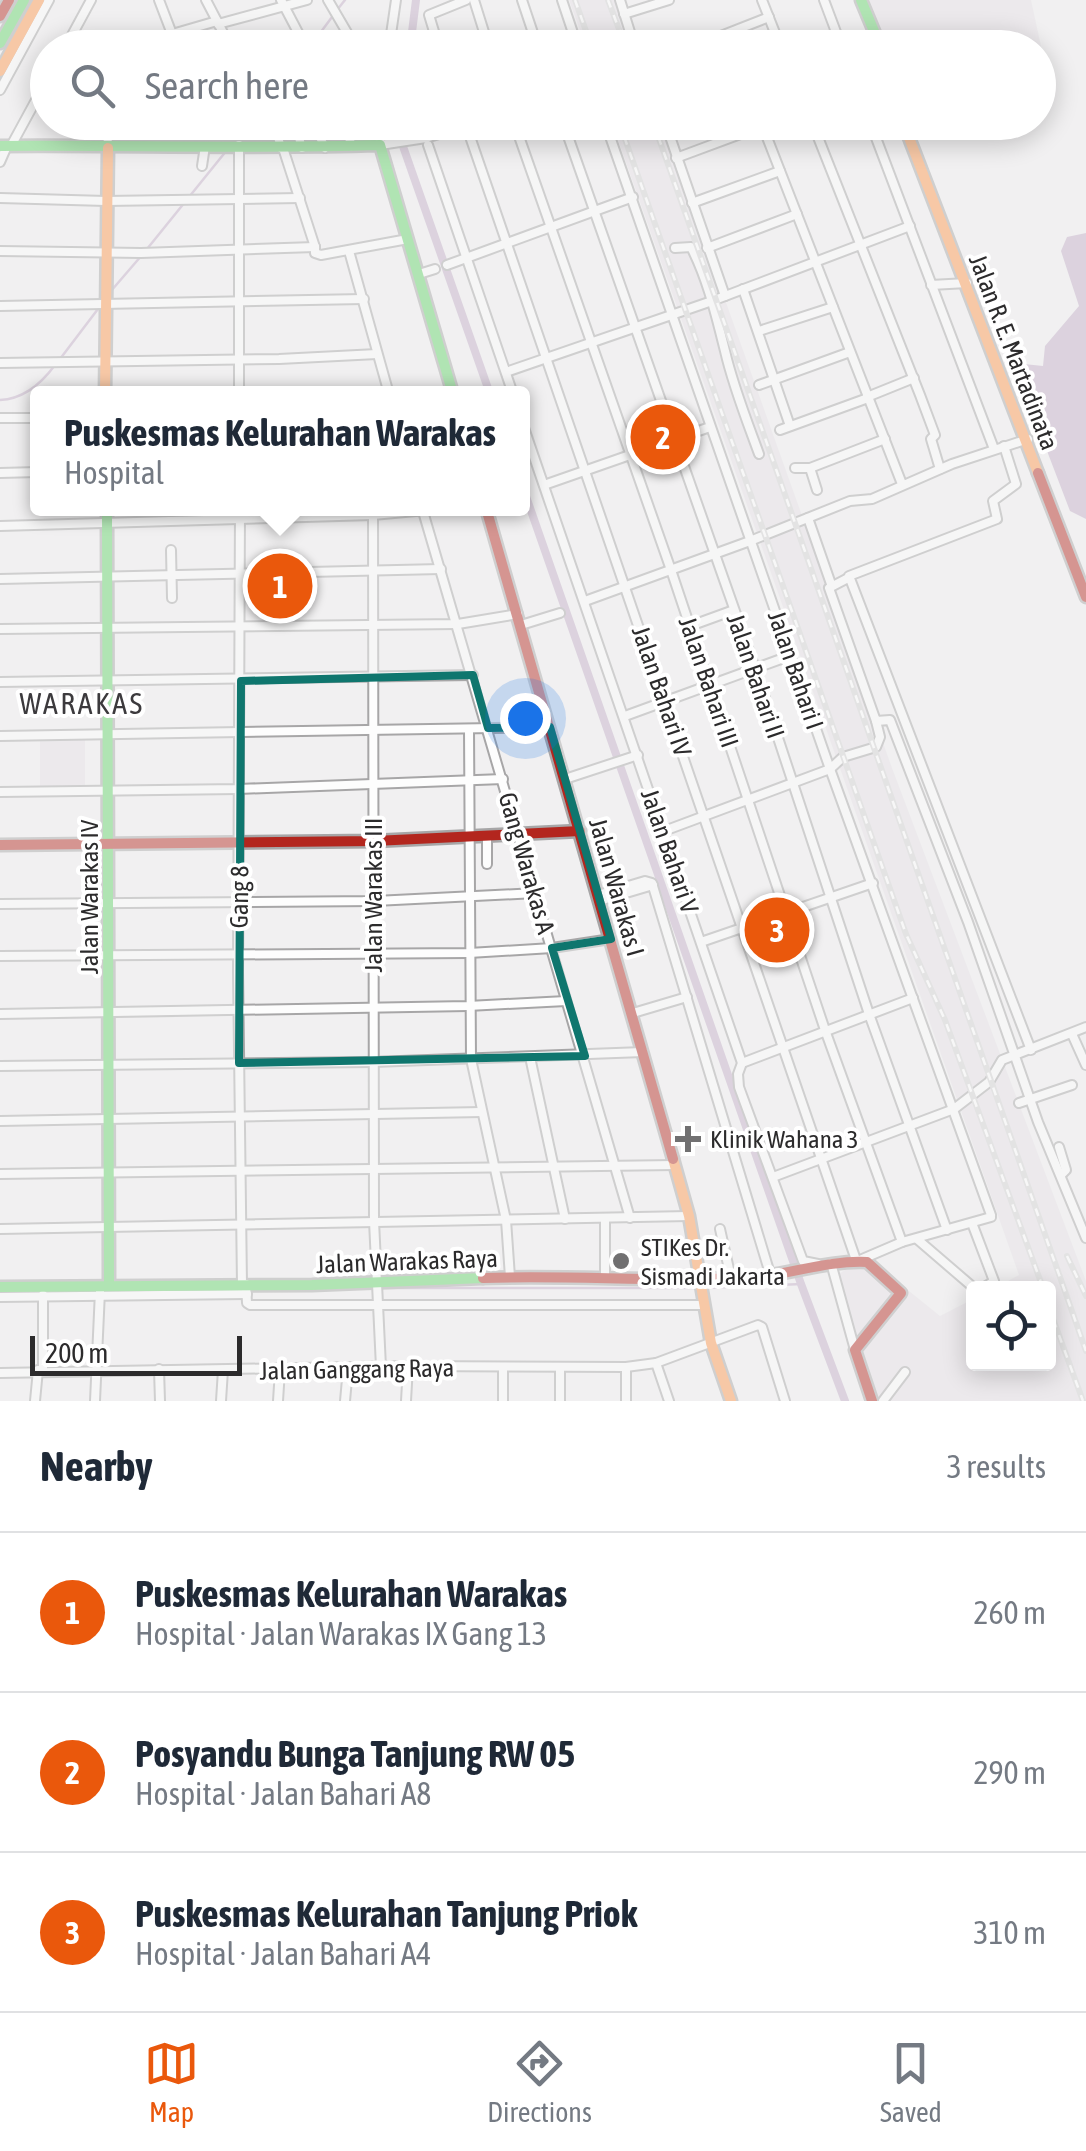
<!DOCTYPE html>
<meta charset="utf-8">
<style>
:root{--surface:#fff;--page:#f6f6f7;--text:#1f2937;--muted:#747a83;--line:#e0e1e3;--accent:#ea580c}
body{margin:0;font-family:"Asap Condensed",sans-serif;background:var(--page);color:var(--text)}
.controls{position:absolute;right:30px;bottom:30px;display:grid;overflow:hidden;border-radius:10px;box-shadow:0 5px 25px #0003}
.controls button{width:90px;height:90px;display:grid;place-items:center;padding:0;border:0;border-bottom:2px solid var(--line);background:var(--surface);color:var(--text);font:50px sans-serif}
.scale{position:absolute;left:30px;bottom:25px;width:212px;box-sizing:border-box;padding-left:10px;border:5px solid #2c2b2c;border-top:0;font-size:28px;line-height:35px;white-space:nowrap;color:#2c2b2c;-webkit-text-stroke:8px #fff;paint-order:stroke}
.you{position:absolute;left:525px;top:718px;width:35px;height:35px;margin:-25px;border:8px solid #fff;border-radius:50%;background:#1a73e8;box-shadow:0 0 0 15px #1a73e833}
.badge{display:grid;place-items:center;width:65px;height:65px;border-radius:50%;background:var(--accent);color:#fff;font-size:32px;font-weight:700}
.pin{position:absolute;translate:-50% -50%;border:5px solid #fff;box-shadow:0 2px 10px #0006}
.popup{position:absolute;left:30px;top:386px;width:500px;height:130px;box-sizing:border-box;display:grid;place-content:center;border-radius:10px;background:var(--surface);filter:drop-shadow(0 2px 8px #0005);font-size:32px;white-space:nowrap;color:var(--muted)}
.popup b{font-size:38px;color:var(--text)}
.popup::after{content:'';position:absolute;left:50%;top:100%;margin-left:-20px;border:20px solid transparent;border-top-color:var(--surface)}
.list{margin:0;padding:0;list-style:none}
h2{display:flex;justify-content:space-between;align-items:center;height:130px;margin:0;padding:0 40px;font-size:42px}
h2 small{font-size:32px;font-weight:400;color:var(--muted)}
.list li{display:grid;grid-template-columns:65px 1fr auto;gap:30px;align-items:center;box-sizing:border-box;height:160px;padding:0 40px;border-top:2px solid var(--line)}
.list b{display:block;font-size:38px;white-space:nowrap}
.list p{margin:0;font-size:32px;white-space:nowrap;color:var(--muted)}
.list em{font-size:32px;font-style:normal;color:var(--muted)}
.icon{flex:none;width:55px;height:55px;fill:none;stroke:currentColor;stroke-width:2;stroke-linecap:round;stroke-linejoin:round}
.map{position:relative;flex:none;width:1086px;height:1401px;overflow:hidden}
.search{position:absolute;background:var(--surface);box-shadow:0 5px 25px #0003;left:30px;right:30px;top:30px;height:110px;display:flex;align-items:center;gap:25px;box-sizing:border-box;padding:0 35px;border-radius:55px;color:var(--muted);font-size:38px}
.sheet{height:610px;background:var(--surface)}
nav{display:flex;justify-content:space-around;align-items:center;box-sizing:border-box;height:140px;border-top:2px solid var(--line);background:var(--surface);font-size:28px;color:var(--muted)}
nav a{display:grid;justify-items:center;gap:5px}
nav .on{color:var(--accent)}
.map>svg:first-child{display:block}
</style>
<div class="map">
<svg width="1086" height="1401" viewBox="0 0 1086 1401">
<rect width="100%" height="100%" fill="#f1f0f1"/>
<g fill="#e6e1e7">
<polygon points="569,0 619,0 636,47 586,47"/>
<polygon points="869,0 1031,0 1046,69 1039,71 1038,48 887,47"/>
<polygon points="612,123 662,123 892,768 1086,1281 1086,1401 870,1401 830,1279 867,1257 940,1316 973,1299 974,1364 1048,1364 1048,1288 995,1288 1019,1275"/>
<rect x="40" y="738" width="45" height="49"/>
</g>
<polygon fill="#c3aec8" points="1086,233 1086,519 1070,511 1016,370 1024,364 1043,366 1045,346 1079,306 1061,251 1067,237"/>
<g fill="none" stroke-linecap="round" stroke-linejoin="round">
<g stroke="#c3aec8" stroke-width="2.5">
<polyline points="337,10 345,0"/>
<polyline points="309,48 332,17"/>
<polyline points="235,140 250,122"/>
<polyline points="147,249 227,150"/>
<polyline points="111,291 142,255"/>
<polyline points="60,359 101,305"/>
<path d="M0,400C24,399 41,384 55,365"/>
<polyline points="351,1288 373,1288"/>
<polyline points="381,1288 698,1288"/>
<polyline points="706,1288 801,1284"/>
<polyline points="0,1293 23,1292"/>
</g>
<g stroke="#c3aec8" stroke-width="8">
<polyline points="410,48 416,0"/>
<polyline points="401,122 399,135 490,394"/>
<polyline points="522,485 801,1284 845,1401"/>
</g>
<defs>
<g id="street">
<polyline points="159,0 172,34"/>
<polyline points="206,0 231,48"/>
<polyline points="281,0 302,40 301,48"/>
<polyline points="328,0 356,48"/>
<polyline points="474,0 489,48"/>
<polyline points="522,0 538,48"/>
<polyline points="562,0 578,48"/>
<polyline points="620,0 635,48"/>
<polyline points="762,0 781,48"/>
<polyline points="824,0 842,48"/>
<polyline points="624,14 669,0"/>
<polyline points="218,24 307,0"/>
<polyline points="65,48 91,0"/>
<polyline points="124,48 217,21"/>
<polyline points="389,48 396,0"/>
<polyline points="439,48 429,15 466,0"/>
<polyline points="690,48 769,17"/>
<polyline points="0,90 49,0"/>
<polyline points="107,122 108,148"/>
<polyline points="274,122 281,148"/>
<polyline points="313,122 325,148"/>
<polyline points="380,122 380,145 426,138 477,122"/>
<polyline points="421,122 426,138"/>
<polyline points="465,122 856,1260"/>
<polyline points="514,122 671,570 825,1030 902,1242"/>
<polyline points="563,122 755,668 869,1014 947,1230"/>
<polyline points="605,122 830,769 991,1215"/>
<polyline points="665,122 725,296"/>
<polyline points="761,122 902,484"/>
<polyline points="812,122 920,395 935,435 931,439 940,469"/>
<polyline points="870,122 994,449"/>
<polyline points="295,124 302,148"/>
<polyline points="345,127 352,146"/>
<polyline points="428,145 513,394"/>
<polyline points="11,146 48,78"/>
<polyline points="283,148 315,247"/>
<polyline points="676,158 762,126"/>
<polyline points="0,162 7,146"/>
<polyline points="202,166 205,146"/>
<polyline points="0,198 106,201 300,198"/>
<polyline points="692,203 780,171"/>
<polyline points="315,247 315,253 321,255 408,239"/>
<path d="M675,248L691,247C708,280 716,316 725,351C733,386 747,421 759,454"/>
<polyline points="707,248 797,214"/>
<polyline points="0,251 141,253 315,247"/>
<polyline points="349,251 389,394"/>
<polyline points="447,265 633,197"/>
<polyline points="419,274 435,269"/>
<polyline points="931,285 967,283"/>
<polyline points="743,289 790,426"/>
<polyline points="0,306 364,299"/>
<polyline points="759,331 833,307"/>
<polyline points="0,363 279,359 377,354"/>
<polyline points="506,372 712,301 910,226"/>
<polyline points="759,385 850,352"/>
<polyline points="239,394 239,145"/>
<polyline points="867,397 914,378"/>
<polyline points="0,418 38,418"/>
<polyline points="522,422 742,1063 738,1074 739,1087 803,1261 818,1264"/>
<polyline points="780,430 868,398"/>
<polyline points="1004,446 1016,484 993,501 997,519 849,576 1031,1050"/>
<polyline points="795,468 810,468 817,490"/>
<polyline points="810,468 885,439"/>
<polyline points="0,473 38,472"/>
<polyline points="544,485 710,427"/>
<polyline points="240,508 238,972 242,1285"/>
<polyline points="373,508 374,1221 381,1367"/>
<polyline points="422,508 630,1218"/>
<polyline points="808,518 831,584"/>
<polyline points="0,526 373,515 448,508"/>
<polyline points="171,550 172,598"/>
<polyline points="850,577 829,588 876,721 890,720 968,922 1038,1122 1086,1238"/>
<polyline points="0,579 441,569"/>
<polyline points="585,601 750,541 850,501 872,499 952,464 1028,439"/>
<polyline points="521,625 560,613"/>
<polyline points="690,626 734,610"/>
<polyline points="0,629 458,624 518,614"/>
<polyline points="0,682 473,675"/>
<polyline points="625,716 792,655"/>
<polyline points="469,729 471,1059 506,1220 510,1277"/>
<polyline points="0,736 550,727"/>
<polyline points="565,779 638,755"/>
<polyline points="0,792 239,789 503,779"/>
<polyline points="664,831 830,769 843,757 876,747 880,737 876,721"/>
<polyline points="487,835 487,864"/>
<polyline points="598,895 645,881 652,883 771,1277"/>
<polyline points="599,901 653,885"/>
<polyline points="0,904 375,901 536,893"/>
<polyline points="701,942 873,883"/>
<polyline points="0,956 469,953 552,948 611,939"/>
<polyline points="633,1013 687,997"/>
<polyline points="0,1014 468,1006 566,1001"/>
<polyline points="1072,1034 1086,1065"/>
<polyline points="530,1057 565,1219"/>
<polyline points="742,1063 913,998"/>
<polyline points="0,1066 373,1062 643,1052"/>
<polyline points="1019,1103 1072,1085"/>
<polyline points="0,1121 482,1112"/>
<polyline points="1059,1147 1066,1170 1062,1174"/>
<polyline points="0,1174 675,1165"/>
<polyline points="773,1177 954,1109 989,1082 1002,1060 1086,1027"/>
<polyline points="972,1223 994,1281 983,1288"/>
<polyline points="0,1229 689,1216"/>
<polyline points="720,1229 731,1278"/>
<polyline points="917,1239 974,1288"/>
<polyline points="860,1260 902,1242 991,1217"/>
<polyline points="831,1263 855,1350"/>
<polyline points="605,1279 605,1218"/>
<polyline points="246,1284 247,1303 250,1305 703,1305"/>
<polyline points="43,1295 43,1370"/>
<polyline points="0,1297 247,1294"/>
<polyline points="656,1363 669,1401"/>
<polyline points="560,1367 560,1401"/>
<polyline points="626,1367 626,1401"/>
<polyline points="503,1368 503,1401"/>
<polyline points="159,1369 160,1401"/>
<polyline points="0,1373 408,1366 626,1367 656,1363 758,1325 762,1327 785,1401"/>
<polyline points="35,1401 38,1370"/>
<polyline points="95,1401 100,1291"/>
<polyline points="221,1401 223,1370"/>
<polyline points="278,1401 280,1370"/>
<polyline points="345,1401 348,1368"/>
<polyline points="406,1401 408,1366"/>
<polyline points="883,1401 905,1372"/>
</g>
<g id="fast">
<polyline points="861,0 881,48"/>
<polyline points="0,43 24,0"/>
<path d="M0,146C127,145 253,149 380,145L453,394"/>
<polyline points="107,508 109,1286"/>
<polyline points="0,1287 312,1285 483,1278"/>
</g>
<g id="slow">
<polyline points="0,71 39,0"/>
<polyline points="903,122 1038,473"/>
<polyline points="105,394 108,148"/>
<polyline points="673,1159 689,1216 711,1343 731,1401"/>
</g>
<g id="jam">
<polyline points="0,16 9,0"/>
<polyline points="1038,473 1086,597"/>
<polyline points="486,508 673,1159"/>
<polyline points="0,845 374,841 580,831"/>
<path d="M483,1278C570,1275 658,1282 745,1278C787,1276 825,1260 867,1262L901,1293L855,1350L872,1401"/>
</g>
</defs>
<use href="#street" stroke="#a7a6a7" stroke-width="12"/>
<use href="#fast" stroke="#a7a6a7" stroke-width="15"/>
<use href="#slow" stroke="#a7a6a7" stroke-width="15"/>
<use href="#jam" stroke="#a7a6a7" stroke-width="15"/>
<use href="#street" stroke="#fdfdfd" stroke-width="8"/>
<use href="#fast" stroke="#63d668" stroke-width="10"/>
<use href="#slow" stroke="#ff974d" stroke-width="10"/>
<use href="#jam" stroke="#b3261e" stroke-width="10"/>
<defs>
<g id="rail">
<polyline points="575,0 592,48"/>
<polyline points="608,0 626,48"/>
<polyline points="619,122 906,934 945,1020 1043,1288"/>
<path d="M653,122C799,531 941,941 1086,1351"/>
<polyline points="1067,1256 1086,1296"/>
<polyline points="1048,1305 1083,1401"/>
</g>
</defs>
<use href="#rail" stroke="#d3d2d3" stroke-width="6"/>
<use href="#rail" stroke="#fff" stroke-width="2.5" stroke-dasharray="8" stroke-linecap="butt"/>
</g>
<path d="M0 0H1086V1401H0ZM473,675L488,728L550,727L611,939L552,948L585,1056L239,1063L241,681Z" fill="#f1f0f1" fill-opacity=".55" fill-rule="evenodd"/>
<path fill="none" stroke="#0f766e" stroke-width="8" stroke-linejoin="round" d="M473,675L488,728L550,727L611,939L552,948L585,1056L239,1063L241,681Z"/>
<g fill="#717071" stroke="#fff" stroke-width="4">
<path d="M683 1124h10v10h10v10h-10v10h-10v-10h-10v-10h10z"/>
<circle cx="621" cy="1261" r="10"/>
</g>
<g text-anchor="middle" stroke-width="8" stroke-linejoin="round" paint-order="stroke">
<g font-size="25" fill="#2c2b2c" stroke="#fff">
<text transform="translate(1014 352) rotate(69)" y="9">Jalan R. E. Martadinata</text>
<text transform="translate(796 670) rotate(71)" y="9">Jalan Bahari I</text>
<text transform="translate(756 676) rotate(71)" y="9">Jalan Bahari II</text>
<text transform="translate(709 682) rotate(71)" y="9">Jalan Bahari III</text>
<text transform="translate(662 691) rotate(71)" y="9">Jalan Bahari IV</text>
<text transform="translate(670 851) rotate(71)" y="9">Jalan Bahari V</text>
<text transform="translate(527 863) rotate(74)" y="9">Gang Warakas A</text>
<text transform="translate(617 887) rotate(74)" y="9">Jalan Warakas I</text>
<text transform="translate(373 895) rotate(-90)" y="9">Jalan Warakas III</text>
<text transform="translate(89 897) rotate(-90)" y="9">Jalan Warakas IV</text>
<text transform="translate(239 897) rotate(-89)" y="9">Gang 8</text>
<text transform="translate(407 1261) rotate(-2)" y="9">Jalan Warakas Raya</text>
<text transform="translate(357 1369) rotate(-1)" y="9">Jalan Ganggang Raya</text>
</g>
<g font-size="25" fill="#2c2b2c" stroke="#fff" text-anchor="start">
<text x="710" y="1148">Klinik Wahana 3</text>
<text x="641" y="1256">STIKes Dr.<tspan x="641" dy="29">Sismadi Jakarta</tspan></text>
</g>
<g font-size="30" letter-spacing="2.5" fill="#3c3a3d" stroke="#fff">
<text x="82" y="714">WARAKAS</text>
</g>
</g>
</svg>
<div class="controls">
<button><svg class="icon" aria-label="locate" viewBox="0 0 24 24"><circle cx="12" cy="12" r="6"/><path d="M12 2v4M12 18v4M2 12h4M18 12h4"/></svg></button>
</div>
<div class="scale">200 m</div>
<div class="you"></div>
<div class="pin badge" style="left:280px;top:586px">1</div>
<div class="popup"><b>Puskesmas Kelurahan Warakas</b>Hospital</div>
<div class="pin badge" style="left:663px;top:437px">2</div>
<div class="pin badge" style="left:777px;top:930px">3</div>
<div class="search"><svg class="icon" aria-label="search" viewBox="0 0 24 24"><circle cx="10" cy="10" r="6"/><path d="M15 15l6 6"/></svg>Search here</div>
</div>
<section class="sheet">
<h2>Nearby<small>3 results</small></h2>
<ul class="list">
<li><span class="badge">1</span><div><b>Puskesmas Kelurahan Warakas</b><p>Hospital · Jalan Warakas IX Gang 13</p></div><em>260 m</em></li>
<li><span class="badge">2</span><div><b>Posyandu Bunga Tanjung RW 05</b><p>Hospital · Jalan Bahari A8</p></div><em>290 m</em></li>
<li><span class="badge">3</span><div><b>Puskesmas Kelurahan Tanjung Priok</b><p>Hospital · Jalan Bahari A4</p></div><em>310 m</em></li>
</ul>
</section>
<nav>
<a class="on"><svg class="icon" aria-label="map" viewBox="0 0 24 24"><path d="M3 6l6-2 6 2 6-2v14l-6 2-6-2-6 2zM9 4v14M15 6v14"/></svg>Map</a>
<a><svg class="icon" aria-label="directions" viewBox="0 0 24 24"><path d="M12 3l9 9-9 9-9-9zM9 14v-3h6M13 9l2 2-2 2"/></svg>Directions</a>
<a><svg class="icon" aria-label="saved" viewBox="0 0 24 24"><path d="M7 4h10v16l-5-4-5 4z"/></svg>Saved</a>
</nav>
